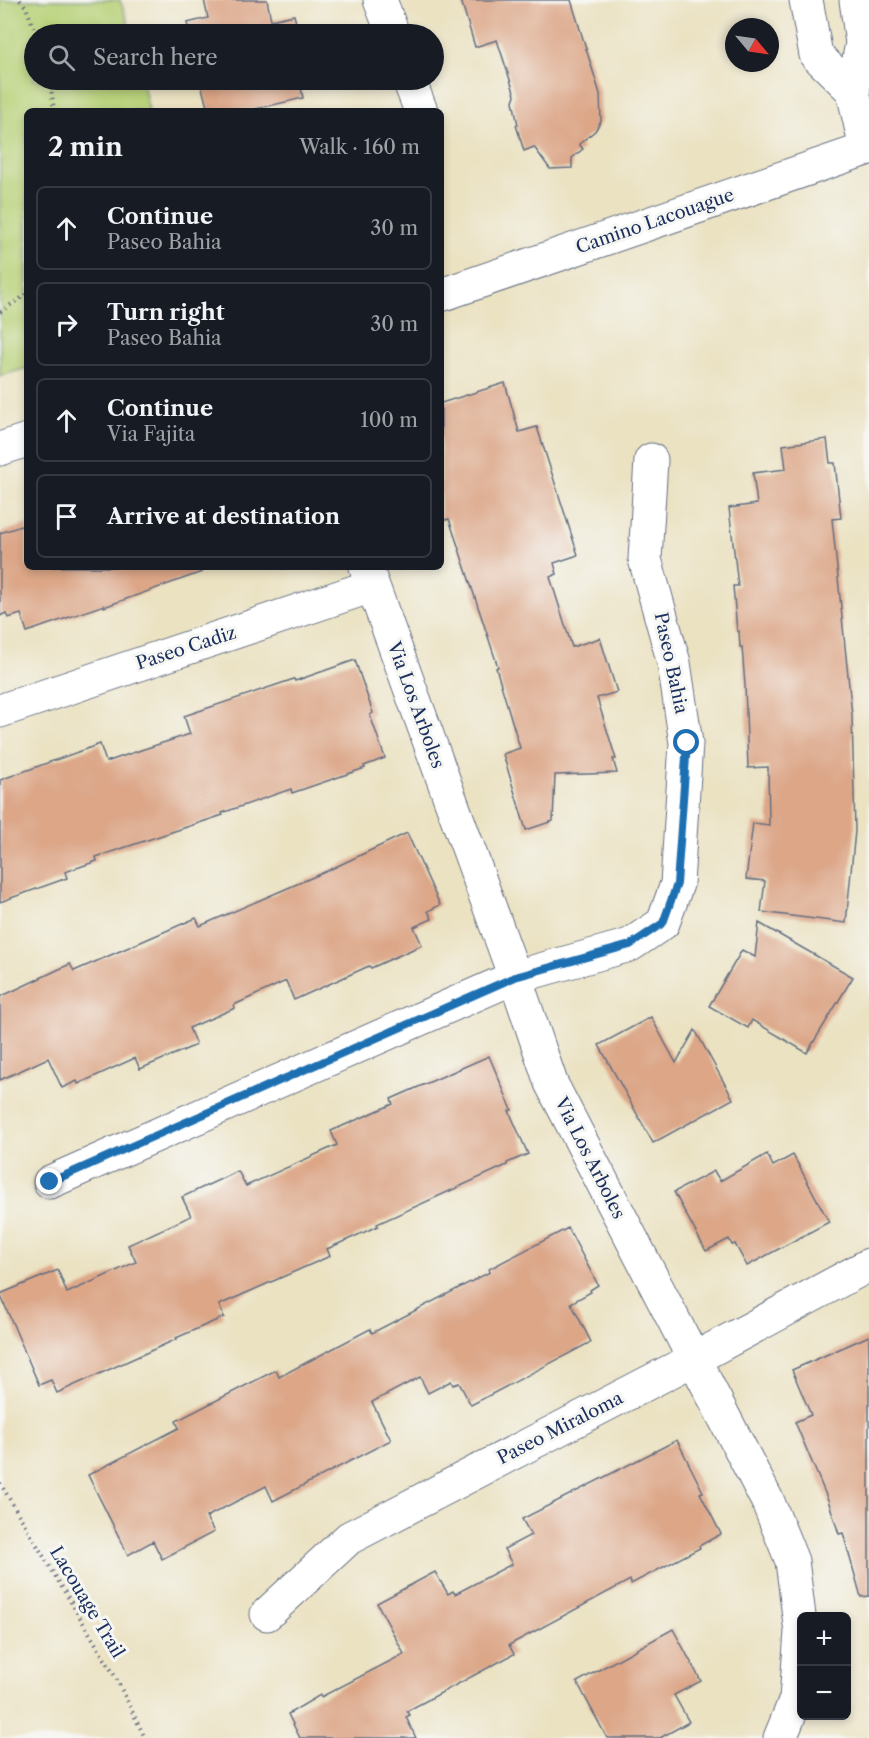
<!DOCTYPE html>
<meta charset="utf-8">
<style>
:root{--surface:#171b24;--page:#20242c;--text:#f1f3f6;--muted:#9ea1a6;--line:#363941}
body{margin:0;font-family:"Libre Caslon Text",serif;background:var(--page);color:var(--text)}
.controls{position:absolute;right:18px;bottom:18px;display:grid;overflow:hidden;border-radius:9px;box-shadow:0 3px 9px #0003}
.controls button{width:54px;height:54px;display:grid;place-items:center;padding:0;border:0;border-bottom:2px solid var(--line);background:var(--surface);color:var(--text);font:30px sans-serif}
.compass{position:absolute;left:725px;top:18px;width:54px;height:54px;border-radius:50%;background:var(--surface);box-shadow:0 3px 9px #0003;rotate:119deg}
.stop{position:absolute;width:18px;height:18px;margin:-14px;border:4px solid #1f6fb2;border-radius:50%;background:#fff}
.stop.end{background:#1f6fb2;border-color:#fff;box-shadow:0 2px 6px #0008}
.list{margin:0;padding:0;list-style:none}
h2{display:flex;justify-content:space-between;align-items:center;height:78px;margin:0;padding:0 24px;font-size:26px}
h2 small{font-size:20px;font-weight:400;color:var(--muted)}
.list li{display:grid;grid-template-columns:39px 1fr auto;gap:18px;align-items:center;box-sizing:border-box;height:84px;margin:0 12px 12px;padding:0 12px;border:2px solid var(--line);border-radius:9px}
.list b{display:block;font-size:22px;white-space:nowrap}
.list p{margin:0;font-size:20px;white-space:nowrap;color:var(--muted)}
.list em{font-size:20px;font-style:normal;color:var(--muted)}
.icon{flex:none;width:33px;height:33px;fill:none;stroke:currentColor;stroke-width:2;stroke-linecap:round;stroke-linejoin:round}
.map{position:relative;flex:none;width:869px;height:1738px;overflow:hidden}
.search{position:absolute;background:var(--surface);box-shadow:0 3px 9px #0003;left:24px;top:24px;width:420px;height:66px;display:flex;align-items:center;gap:15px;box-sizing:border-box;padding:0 21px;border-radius:33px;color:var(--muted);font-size:22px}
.panel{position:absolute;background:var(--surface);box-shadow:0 3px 9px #0003;left:24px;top:108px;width:420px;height:462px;border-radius:9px}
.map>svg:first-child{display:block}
</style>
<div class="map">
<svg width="869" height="1738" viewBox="0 0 869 1738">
<rect width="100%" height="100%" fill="#f6f6f2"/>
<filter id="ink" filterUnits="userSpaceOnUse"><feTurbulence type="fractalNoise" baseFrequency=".0167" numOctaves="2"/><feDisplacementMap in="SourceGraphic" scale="12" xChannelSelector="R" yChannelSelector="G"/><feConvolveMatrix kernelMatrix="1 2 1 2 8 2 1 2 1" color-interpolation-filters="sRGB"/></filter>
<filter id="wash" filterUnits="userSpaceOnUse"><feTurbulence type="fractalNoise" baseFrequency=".008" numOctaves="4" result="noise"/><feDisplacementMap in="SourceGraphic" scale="24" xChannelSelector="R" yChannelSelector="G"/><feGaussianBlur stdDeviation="1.35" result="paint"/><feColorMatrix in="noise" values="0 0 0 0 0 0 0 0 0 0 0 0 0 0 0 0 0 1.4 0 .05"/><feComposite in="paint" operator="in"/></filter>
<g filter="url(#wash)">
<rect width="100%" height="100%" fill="#ebe2c2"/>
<polygon fill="#b6d075" stroke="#68806a" stroke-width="1.5" points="0,0 120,0 132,34 34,34 34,80 142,80 149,111 27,111 27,368 0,376"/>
<g id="blocks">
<g fill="#dca687">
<polygon points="204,0 267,0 271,20 294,15 299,34 190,34 187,23 208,18"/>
<polygon points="461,0 571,0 600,94 601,121 595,131 579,144 583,149 572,158 572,168 550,169 534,147 524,151 516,125 518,125 513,101 515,95 497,40 475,47"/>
<polygon points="200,80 308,80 310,85 301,87 303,98 247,111 208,111"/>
<polygon points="505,383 519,432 537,427 578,555 554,563 557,574 550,577 572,647 600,638 617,692 597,698 616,759 613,759 617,773 555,775 553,821 526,830 503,754 520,748 496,668 498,667 449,519 441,521 441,403"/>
<polygon points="827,439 830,463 835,463 841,518 832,519 852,715 855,831 846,923 761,912 765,881 746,879 753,823 769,825 768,767 748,768 745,685 742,647 740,647 739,631 737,631 733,586 738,586 729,508 757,504 753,473 786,469 783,445"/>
<polygon points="27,524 27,567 201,567 202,572 104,607 104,605 27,632 21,614 8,618 6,613 0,616 0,533"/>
<polygon points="355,660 373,713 370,715 385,758 364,766 365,768 292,793 291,789 222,813 223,815 96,857 97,861 65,872 67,878 0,902 0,780 100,744 106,762 144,749 190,734 184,716 294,679 295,681"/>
<polygon points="407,833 440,905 428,911 432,919 414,927 422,945 371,968 369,966 294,1000 286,981 234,1005 235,1008 189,1028 196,1045 140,1069 135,1058 78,1084 77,1081 62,1088 48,1058 0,1080 0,997 70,964 74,971 196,918 200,926 327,871"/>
<polygon points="759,923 853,977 807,1053 752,1020 748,1028 709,1006 742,950 755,957"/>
<polygon points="651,1017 676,1063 695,1030 733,1099 653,1143 599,1045"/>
<polygon points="489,1056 512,1110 509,1111 528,1154 507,1163 507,1165 377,1224 378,1226 327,1249 330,1256 219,1305 224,1317 176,1338 177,1339 57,1393 51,1380 39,1385 0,1294 58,1270 67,1293 136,1262 128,1245 191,1216 182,1197 238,1171 246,1186 337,1145 331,1131 393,1104 391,1099"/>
<polygon points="767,1154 773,1166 793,1155 829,1222 747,1266 735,1244 732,1245 729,1239 706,1251 674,1192 714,1171 720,1181"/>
<polygon points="568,1228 598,1285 590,1290 591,1292 571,1303 591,1342 471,1405 459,1383 453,1385 451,1381 428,1393 420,1377 372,1402 391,1440 273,1501 266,1486 206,1517 214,1532 162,1559 153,1541 128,1555 88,1475 179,1428 176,1421 276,1370 279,1377 370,1329 372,1333 490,1272 489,1269"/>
<polygon points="869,1336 869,1596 861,1597 843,1533 839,1534 828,1500 795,1422 811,1415 792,1370"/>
<polygon points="677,1440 703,1492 700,1493 721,1534 699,1546 700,1548 631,1584 630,1580 509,1645 514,1654 407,1711 410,1715 406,1717 416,1738 300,1738 288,1714 320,1695 321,1697 404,1654 377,1603 435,1572 448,1594 453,1591 455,1594 512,1564 504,1549 531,1535 522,1519"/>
<polygon points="673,1629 701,1681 674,1695 689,1722 660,1738 607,1738 577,1682"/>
</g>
</g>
</g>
<g filter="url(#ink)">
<use href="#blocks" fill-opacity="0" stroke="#646e81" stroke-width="1.5"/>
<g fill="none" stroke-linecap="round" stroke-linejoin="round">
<defs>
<g id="minor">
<polyline points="380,0 393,34"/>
<polyline points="806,0 816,55 853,91"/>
<polyline points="856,0 862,43 853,91 866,149"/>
<polyline points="409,80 421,111"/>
<polyline points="441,295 869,148"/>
<polyline points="0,449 27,440"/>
<polyline points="366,567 515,977 551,1083 768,1502 792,1561 801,1632 796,1699 780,1738"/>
<polyline points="0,711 372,586"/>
<polyline points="50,1182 515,977 630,945 663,923 677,884 686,743 674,663 645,559 651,460"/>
<polyline points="267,1614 349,1538 694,1359 869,1265"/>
</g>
</defs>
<use href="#minor" stroke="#646e81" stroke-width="35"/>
<g stroke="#646e81" stroke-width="4" stroke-dasharray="1.5 4.5" stroke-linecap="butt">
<polyline points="20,0 26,7 36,34"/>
<polyline points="50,80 54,111"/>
<polyline points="0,312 27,294"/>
<polyline points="0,1483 116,1678 145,1738"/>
</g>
<use href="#minor" stroke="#fff" stroke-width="33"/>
</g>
</g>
<g fill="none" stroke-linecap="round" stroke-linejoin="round" filter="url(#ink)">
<polyline stroke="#1f6fb2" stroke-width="8" points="50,1182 515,977 630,945 663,923 677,884 687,743"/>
</g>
<g text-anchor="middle" stroke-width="6" stroke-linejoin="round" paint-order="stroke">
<g font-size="18" fill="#1b2f5e" stroke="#f6f6f2">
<text transform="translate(655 221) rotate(-19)" y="6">Camino Lacouague</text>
<text transform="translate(186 648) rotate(-18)" y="6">Paseo Cadiz</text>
<text transform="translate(671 663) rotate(78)" y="6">Paseo Bahia</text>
<text transform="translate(416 705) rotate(70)" y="6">Via Los Arboles</text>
<text transform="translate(590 1158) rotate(63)" y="6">Via Los Arboles</text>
<text transform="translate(560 1428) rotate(-27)" y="6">Paseo Miraloma</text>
<text transform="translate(87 1602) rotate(59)" y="6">Lacouage Trail</text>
</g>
</g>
</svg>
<div class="controls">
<button>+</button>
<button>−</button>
</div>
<svg class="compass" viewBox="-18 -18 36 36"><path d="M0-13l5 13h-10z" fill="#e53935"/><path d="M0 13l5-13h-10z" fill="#9ea1a6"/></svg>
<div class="stop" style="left:687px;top:743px"></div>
<div class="stop end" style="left:50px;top:1182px"></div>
<div class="search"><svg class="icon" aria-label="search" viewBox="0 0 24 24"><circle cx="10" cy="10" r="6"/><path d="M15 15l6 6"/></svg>Search here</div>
<section class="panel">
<h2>2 min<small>Walk · 160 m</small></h2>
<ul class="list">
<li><svg class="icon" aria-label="ahead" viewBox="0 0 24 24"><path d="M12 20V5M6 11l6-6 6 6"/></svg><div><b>Continue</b><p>Paseo Bahia</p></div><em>30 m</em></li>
<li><svg class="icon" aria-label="right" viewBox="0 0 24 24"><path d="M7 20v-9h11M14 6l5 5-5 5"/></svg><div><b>Turn right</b><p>Paseo Bahia</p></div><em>30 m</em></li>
<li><svg class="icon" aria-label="ahead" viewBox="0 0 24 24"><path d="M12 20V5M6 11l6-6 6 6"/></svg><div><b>Continue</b><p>Via Fajita</p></div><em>100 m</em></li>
<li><svg class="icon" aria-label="arrive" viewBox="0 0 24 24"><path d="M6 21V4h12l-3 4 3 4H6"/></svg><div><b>Arrive at destination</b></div></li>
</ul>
</section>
</div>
